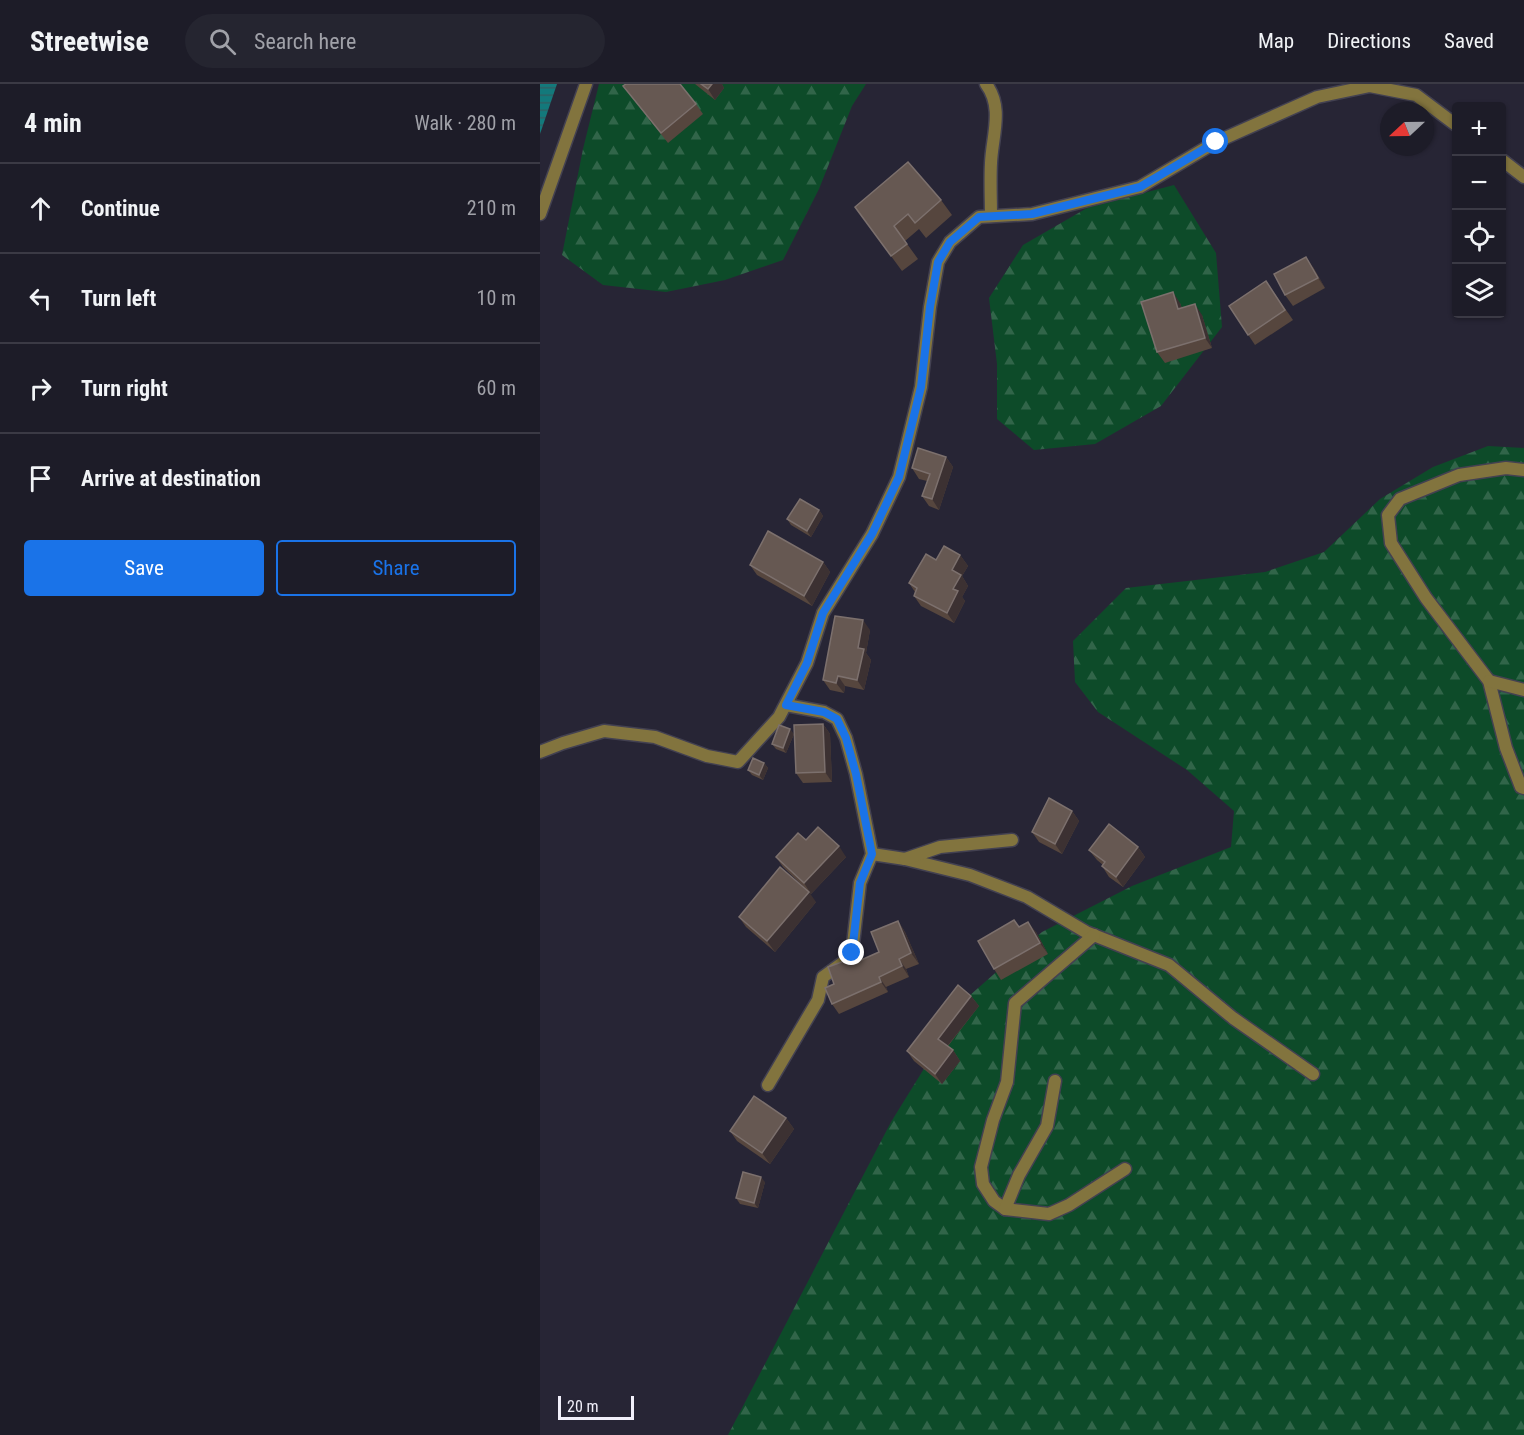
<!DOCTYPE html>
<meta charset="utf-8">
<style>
:root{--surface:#1d1c28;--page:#252530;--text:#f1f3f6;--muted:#a0a1a8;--line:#3b3a45;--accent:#1a73e8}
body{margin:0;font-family:"Roboto Condensed",sans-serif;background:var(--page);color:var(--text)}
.controls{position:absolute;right:18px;top:18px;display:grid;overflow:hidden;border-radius:6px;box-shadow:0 2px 4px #0004}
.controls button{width:54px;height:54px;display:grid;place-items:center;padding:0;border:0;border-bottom:2px solid var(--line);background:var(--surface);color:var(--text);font:30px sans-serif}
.compass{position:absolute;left:840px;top:18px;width:54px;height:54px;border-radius:50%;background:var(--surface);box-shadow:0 2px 4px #0004;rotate:248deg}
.scale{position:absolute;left:18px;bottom:15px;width:76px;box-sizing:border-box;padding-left:6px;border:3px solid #f1effa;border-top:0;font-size:16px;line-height:21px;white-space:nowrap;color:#f1effa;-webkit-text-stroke:4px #272535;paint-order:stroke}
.stop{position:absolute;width:18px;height:18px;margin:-14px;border:4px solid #1a73e8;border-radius:50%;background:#fff}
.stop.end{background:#1a73e8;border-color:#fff;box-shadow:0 2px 6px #0008}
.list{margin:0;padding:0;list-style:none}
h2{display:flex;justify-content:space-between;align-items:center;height:78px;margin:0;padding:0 24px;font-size:26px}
h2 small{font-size:20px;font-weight:400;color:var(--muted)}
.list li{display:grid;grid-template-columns:39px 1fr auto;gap:18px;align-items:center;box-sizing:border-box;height:90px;padding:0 24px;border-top:2px solid var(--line)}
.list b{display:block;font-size:22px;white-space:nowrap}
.list em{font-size:20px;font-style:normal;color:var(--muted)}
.actions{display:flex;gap:12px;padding:18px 24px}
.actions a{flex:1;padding:14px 0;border:2px solid var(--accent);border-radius:6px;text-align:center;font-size:21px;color:var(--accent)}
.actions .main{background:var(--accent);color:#fff}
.icon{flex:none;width:33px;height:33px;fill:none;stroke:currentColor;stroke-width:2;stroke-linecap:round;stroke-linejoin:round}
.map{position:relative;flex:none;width:984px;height:1351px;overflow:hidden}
header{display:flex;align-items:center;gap:36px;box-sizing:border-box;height:84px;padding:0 30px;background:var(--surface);border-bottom:2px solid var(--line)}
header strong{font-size:28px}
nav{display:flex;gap:33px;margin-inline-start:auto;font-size:21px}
.search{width:420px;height:54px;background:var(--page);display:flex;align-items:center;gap:15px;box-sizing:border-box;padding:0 21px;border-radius:33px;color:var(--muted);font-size:22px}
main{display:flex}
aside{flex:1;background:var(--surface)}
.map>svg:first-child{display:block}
</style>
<header>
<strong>Streetwise</strong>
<div class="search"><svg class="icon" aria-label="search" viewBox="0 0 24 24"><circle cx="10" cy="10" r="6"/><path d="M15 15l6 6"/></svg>Search here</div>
<nav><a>Map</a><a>Directions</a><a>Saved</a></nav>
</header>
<main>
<aside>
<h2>4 min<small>Walk · 280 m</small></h2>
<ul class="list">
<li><svg class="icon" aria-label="ahead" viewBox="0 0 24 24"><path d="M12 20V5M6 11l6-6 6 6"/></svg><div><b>Continue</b></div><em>210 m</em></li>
<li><svg class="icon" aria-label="left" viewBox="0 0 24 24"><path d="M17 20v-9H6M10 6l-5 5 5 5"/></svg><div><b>Turn left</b></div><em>10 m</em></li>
<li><svg class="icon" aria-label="right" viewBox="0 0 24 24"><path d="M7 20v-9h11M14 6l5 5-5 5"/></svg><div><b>Turn right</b></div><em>60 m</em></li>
<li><svg class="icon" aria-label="arrive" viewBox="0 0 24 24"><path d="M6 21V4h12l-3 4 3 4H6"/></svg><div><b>Arrive at destination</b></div></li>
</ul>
<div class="actions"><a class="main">Save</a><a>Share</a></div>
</aside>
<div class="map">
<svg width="984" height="1351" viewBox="0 0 984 1351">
<defs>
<pattern id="forest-firs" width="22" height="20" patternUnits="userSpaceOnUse" patternTransform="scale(1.5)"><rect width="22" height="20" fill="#0d4b29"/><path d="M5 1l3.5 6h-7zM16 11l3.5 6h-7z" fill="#316549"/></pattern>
<pattern id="water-rules" width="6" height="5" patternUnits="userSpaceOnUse" patternTransform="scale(1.5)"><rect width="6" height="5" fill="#13797b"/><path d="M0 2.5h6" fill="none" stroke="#2e6063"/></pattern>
</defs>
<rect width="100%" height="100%" fill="#272535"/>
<g fill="url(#forest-firs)">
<polygon points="59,0 326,0 312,22 279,105 243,176 185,196 126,208 63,201 22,171 43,65"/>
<polygon points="634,101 676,169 682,243 621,322 555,360 494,366 457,335 457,280 449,214 483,161 547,124"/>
<polygon points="948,362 984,364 984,1351 188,1351 351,1038 429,912 502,848 592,802 691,763 694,727 647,686 558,628 535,598 533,557 586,504 725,488 784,468 840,415 893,383"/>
</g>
<polygon fill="url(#water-rules)" points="0,0 17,0 0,50"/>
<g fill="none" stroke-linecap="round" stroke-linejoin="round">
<defs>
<g id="minor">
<path d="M446,0C464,24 452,52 451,79C450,97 451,115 451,132"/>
<polyline points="962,76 984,93"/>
<polyline points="984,386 966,384 919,391 860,415 848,431 851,459 886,514 949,597 966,664 981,703 984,704"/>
<polyline points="949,597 984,606"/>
<polyline points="0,668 23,659 64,647 115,653 167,672 198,678 239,633 267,579 283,529 332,450 359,393 381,303 390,223 398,178 410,158 439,133 492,130 600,103 676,58 777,13 830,2 876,11 916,41"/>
<polyline points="332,770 365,775 430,791 487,813 546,848 629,881 693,934 773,990"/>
<polyline points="365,775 400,763 472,756"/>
<polyline points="554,851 475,919 467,998 453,1036 441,1083 443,1100 454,1117 465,1125 509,1130 529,1121 585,1085"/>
<polyline points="228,1001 278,916 283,893 305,877 312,869 320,799 332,770 316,690 306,654 297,635 284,628 246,621"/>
<polyline points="465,1125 479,1091 507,1042 515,997"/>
</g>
<polyline id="tertiary" points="0,130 46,0"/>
</defs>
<use href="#minor" stroke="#434151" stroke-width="15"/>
<use href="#tertiary" stroke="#434151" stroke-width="15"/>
<use href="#minor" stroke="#82743e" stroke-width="12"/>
<use href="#tertiary" stroke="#82743e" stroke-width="12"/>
</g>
<g fill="#56463e">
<polygon points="155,0 182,0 184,4 175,16"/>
<polygon points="83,2 156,20 163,30 128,59"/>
<polygon points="401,116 412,131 386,154 379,145 365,157 378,175 362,187 315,123"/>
<polygon points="773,183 785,204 753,222 745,211"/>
<polygon points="726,197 753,236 715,261 689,222"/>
<polygon points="640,219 642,224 662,231 672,264 625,279 617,268"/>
<polygon points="406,373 413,383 399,426 389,422 382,412 387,397 379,395 372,384"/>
<polygon points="279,426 283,432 271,453 251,441 247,435"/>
<polygon points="420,471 428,482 422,492 428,502 422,513 425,517 414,539 381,522 374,512 375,508 369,499 396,476"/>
<polygon points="283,478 290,488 272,522 217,491 210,481"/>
<polygon points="330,546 326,569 331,576 324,606 305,602 304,609 290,606 283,596"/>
<polygon points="283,640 290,650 292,698 263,699 256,689"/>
<polygon points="254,650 246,669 236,665 232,660"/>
<polygon points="224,679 228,684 223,696 212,691 208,686"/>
<polygon points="532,727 539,737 522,770 499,758 492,748"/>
<polygon points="266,756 306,773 271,810 243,783 236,773"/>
<polygon points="598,763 605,773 583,803 569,793 562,782 563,781 557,776 549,766"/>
<polygon points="276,818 235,868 206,843 199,833"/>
<polygon points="358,837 365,848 379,880 366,885 369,893 346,903 348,908 299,930 292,920 294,900 313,879 339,868"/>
<polygon points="479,843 496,848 508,870 461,896 454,885"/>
<polygon points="431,912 439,922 408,962 413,966 420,977 402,1000 374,977 367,967"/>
<polygon points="246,1034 254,1045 230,1080 197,1057 190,1047"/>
<polygon points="225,1098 218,1124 200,1120 196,1114"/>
</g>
<g fill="#3c3132">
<polygon points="172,0 182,0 184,4 175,16 168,5"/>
<polygon points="766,173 773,183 785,204 778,194"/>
<polygon points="633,208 640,219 646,236 638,225"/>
<polygon points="655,220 662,231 672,264 665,254"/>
<polygon points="406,373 413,383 399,426 392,415"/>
<polygon points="279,426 283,432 271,453 267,447"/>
<polygon points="420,471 428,482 422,492 428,502 422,513 425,517 414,539 407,529 413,505 412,486"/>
<polygon points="283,478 290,488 272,522 264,512"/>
<polygon points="323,536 330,546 326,569 331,576 324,606 317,596 318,564"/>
<polygon points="298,592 305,602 304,609 296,599"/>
<polygon points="283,640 290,650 292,698 285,688"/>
<polygon points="250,645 254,650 246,669 243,664"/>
<polygon points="224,679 228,684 223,696 219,691"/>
<polygon points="532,727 539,737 522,770 515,760"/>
<polygon points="299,762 306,773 271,810 264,799"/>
<polygon points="598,763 605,773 583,803 576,793"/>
<polygon points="269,808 276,818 235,868 227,857"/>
<polygon points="358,837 365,848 379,880 371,869"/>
<polygon points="488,838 496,848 508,870 500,859"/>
<polygon points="359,875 366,885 369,893 362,882"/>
<polygon points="339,893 346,903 348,908 341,898"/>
<polygon points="431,912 439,922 405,965 398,955"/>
<polygon points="413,966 420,977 402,1000 395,990"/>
<polygon points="246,1034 254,1045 230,1080 222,1069"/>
<polygon points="221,1093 225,1098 218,1124 214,1119"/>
</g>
<g fill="#665852" stroke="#7c706d" stroke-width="1.5">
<polygon points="86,0 140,0 156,20 121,49 83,2"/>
<polygon points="161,0 172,0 168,5"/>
<polygon points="368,78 401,116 375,139 368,130 354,142 367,160 351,172 315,123"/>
<polygon points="766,173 778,194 745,211 734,190"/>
<polygon points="726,197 745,226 708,251 689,222"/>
<polygon points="633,208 638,225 655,220 665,254 617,268 601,218"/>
<polygon points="378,364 406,373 392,415 382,412 390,390 372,384"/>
<polygon points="260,415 279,426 267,447 247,435"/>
<polygon points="228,447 283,478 264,512 210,481"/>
<polygon points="404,462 420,471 412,486 421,491 413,505 418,507 407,529 374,512 377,504 369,499 386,470 396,476"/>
<polygon points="295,532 323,536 318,564 324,565 317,596 298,592 296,599 283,596"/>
<polygon points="283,640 285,688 256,689 254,641"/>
<polygon points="239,641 250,645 243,664 232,660"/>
<polygon points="213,674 224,679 219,691 208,686"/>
<polygon points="509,714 532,727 515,760 492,748"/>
<polygon points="569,740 598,763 576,793 562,782 565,778 549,766"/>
<polygon points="278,743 299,762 264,799 236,773 258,749 266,756"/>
<polygon points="240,783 269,808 227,857 199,833"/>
<polygon points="474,836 479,843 488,838 500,859 454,885 438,857"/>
<polygon points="358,837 371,869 359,875 362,882 339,893 341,898 292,920 285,904 294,900 288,883 310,875 312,880 339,868 331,848"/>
<polygon points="418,901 431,912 398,955 413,966 395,990 367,967"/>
<polygon points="214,1012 246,1034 222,1069 190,1047"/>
<polygon points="203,1088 221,1093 214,1119 196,1114"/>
</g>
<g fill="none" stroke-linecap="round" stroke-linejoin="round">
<polyline stroke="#1a73e8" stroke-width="8" points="312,869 320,799 332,770 316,690 306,654 297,635 284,628 246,621 267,579 283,529 332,450 359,393 381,303 390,223 398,178 410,158 439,133 492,130 600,103 676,58"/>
</g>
</svg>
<div class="controls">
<button>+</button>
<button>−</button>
<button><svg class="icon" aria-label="locate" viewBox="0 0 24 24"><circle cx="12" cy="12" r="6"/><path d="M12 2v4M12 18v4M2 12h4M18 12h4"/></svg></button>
<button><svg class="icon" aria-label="layers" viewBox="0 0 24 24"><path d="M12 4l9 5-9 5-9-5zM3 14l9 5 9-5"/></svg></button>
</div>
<svg class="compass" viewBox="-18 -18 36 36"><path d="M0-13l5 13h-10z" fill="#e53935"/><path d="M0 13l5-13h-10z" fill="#a0a1a8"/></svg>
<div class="scale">20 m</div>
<div class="stop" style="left:676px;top:58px"></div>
<div class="stop end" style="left:312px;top:869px"></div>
</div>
</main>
